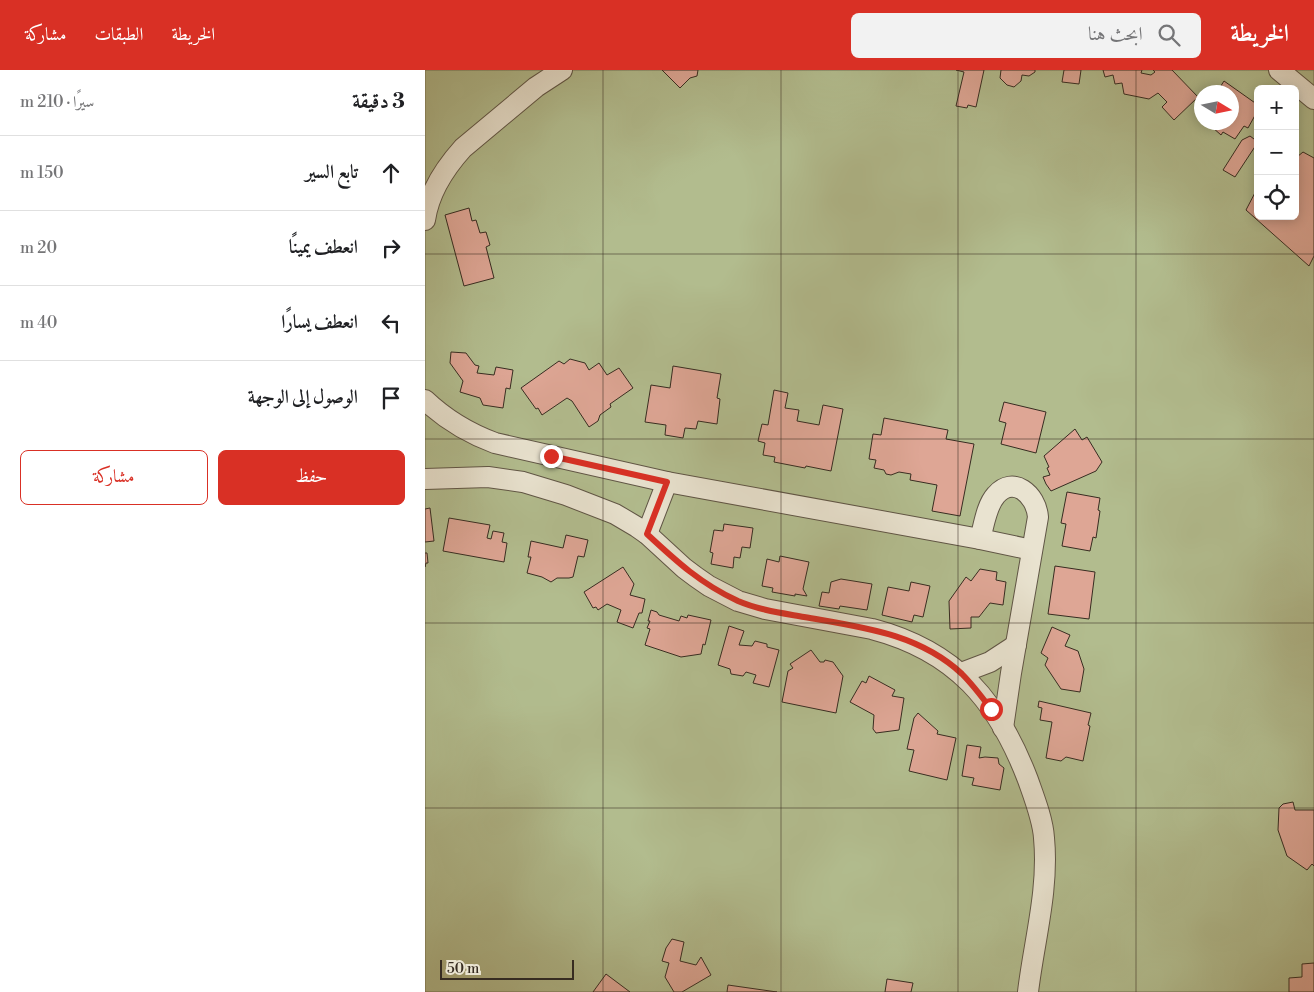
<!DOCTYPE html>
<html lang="ar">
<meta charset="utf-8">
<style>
:root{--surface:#fff;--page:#f2f2f2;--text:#202124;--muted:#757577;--line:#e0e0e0;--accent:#d93025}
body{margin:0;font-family:"Libre Bodoni",Amiri,serif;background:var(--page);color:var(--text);direction:rtl}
.controls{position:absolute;right:15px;top:15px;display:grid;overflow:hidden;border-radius:8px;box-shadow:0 2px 12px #0003}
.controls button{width:45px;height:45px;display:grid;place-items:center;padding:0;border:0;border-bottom:1px solid var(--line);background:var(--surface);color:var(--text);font:25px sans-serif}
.compass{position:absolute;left:769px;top:15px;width:45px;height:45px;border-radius:50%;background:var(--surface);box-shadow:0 2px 12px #0003;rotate:100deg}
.scale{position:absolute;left:15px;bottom:12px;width:134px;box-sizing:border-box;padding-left:5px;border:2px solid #372c21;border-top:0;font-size:14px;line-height:18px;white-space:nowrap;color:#372c21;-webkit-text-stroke:4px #e9e3d0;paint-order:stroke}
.stop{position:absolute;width:15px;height:15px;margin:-11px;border:4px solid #d93025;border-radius:50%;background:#fff}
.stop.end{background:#d93025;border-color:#fff;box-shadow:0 1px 5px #0008}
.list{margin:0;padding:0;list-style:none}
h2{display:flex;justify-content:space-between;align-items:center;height:65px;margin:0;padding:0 20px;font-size:21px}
h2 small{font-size:16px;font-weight:400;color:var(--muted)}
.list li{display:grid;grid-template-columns:32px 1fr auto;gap:15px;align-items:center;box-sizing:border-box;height:75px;padding:0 20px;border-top:1px solid var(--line)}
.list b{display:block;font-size:19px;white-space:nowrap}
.list em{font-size:16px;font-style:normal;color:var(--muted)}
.actions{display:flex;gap:10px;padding:15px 20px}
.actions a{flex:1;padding:11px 0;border:1px solid var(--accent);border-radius:8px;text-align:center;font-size:18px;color:var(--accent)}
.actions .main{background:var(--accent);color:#fff}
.icon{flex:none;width:28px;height:28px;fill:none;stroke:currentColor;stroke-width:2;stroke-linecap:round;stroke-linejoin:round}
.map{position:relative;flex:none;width:889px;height:922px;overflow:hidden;direction:ltr}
header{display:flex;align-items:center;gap:30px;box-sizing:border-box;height:70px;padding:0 25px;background:var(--accent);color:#fff}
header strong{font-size:24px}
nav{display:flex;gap:28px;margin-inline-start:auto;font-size:18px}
.search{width:350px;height:45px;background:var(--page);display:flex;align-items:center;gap:12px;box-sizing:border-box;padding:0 18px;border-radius:8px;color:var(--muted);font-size:19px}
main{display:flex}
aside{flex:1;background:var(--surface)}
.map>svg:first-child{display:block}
</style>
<header>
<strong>الخريطة</strong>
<div class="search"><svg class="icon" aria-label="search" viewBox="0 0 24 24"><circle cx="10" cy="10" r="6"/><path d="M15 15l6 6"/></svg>ابحث هنا</div>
<nav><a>الخريطة</a><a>الطبقات</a><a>مشاركة</a></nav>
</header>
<main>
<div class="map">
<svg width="889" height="922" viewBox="0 0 889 922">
<rect width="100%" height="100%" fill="#ddd4b7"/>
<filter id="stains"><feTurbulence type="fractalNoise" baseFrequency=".004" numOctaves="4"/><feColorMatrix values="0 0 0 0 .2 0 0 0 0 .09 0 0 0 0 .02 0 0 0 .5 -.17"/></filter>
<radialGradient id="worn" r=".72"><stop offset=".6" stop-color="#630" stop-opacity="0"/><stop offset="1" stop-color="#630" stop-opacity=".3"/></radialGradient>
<path fill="#b2bc8e" stroke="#747458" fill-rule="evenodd" d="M0,0H889V922H0ZM833,19H870V146H833ZM776,22H806V52H776Z"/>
<g fill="#dea695" stroke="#372c21">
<polygon points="237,0 273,0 272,6 265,8 255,18"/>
<polygon points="531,0 559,0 551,37 543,35 542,38 531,36 539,2"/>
<polygon points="576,0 610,0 610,2 604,6 597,5 596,11 589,17 582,15 575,8"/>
<polygon points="639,0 656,0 654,14 637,12"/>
<polygon points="678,0 717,0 716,3 726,5 730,2 728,0 747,0 773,27 749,50 737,37 742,32 733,23 724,29 699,24 697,13 690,14 688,5 680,7"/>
<polygon points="799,11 833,35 833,40 823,58 819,56 810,69 798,62 796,65 787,57 788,52 806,52 806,22 792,22"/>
<polygon points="825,66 833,72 810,107 798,100 817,70"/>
<polygon points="878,82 889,88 889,186 884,196 821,140 833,117 833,146 870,146 870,86 872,87"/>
<polygon points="44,138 47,151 51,150 55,163 61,162 65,175 61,177 69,208 39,216 20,145"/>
<polygon points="26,282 41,283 50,295 54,296 52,303 69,305 71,297 88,300 85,319 81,318 78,338 58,335 55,328 35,322 38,311 25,293"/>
<polygon points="145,289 160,293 164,300 174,293 182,305 194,298 208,318 185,334 186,337 175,345 173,351 164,357 147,331 142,328 117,345 113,338 111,339 96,318 134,291 139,294"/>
<polygon points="248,296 296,304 292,328 295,329 292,354 273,351 271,359 260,358 258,368 240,365 241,355 220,352 226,315 245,318"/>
<polygon points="349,320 363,323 360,338 374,340 372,351 394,355 398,335 418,339 406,401 381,396 380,398 349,392 350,387 338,385 340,373 333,371 337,354 343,355"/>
<polygon points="579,332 621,342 611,383 576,374 581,353 574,351"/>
<polygon points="459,348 523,360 521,369 549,374 535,446 507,441 512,415 485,410 486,404 474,402 466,405 461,404 459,400 449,398 451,390 444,389 448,364 456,365"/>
<polygon points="650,359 657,370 662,367 677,392 671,401 626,421 621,414 618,407 625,405 622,398 624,397 619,386"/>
<polygon points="642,422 675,428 673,440 675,441 671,468 668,467 665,481 637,476 641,454 636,453"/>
<polygon points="5,438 9,471 0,472 0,439"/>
<polygon points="24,448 65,455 62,468 66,469 68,461 79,463 77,472 82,473 79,492 18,481"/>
<polygon points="299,454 328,458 325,478 317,477 315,488 309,487 308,498 286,494 288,483 285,482 289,460 298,461"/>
<polygon points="141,465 163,470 159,487 153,486 148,507 144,508 132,508 126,512 117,507 102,503 106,487 103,487 106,471 138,478"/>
<polygon points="0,483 2,483 3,493 1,493 0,497"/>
<polygon points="355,486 384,492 378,519 382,526 370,524 370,526 347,522 348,518 337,516 342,489 354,492"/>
<polygon points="630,496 670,502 664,549 623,544"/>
<polygon points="198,497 209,514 205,525 220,529 217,543 214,543 208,558 192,552 196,540 182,534 173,540 171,537 168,538 159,522"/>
<polygon points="555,499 572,502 571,510 581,512 578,535 565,533 554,547 546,547 546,558 525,559 524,531 541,507 546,511"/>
<polygon points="416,509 447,514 442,540 415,536 414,539 394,536 397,522 404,523 406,512"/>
<polygon points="486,512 505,516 498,547 489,545 487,552 457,545 463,517 484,521"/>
<polygon points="226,540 232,542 234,545 254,551 256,546 262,548 263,545 286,550 280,575 278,574 276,584 256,587 220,575 225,559 222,558 225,551 223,551"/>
<polygon points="304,556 319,561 314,575 327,576 330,571 342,574 342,577 354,580 344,617 328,613 331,605 321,602 318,606 306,604 305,599 293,595"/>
<polygon points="627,557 645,565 640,576 653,581 659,599 655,622 636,619 620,595 623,588 616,583"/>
<polygon points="386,580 395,592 399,592 400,590 408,592 418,606 411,643 357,632 363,601 368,598 365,594"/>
<polygon points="444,606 470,620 467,626 479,628 474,660 451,663 448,659 449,645 425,632 437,611 441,613"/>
<polygon points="614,631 666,643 663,655 665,656 658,691 641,687 636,691 621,688 627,652 615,650 617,638 613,637"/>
<polygon points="493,643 513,661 512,664 531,668 522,710 484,701 489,680 482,679 489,648"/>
<polygon points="542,675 556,677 554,688 560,687 573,688 574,694 579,698 575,720 547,715 549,708 537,706"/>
<polygon points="868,732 870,740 889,740 889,796 887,794 882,800 862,786 853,760 854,738 858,734"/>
<polygon points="247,869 259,872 255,891 271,895 276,887 286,905 257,922 249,922 240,907 244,893 237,891 241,878"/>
<polygon points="889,893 889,922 864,922 864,908 877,907 877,894"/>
<polygon points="181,904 205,922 168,922"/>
<polygon points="462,909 488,913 486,922 460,922"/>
<polygon points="303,915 352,922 302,922"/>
</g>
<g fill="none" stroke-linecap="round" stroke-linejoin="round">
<defs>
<g id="minor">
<polyline points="854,0 889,29"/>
<path d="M0,150C4,122 20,98 38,78L111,17L137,0"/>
<path d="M0,330C21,350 43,363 70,373L242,412L555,469L607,480"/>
<path d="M0,409L63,407L98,412L141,425L190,444L212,457L222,464L259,498L271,507L284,516L313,531L340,539L447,559C531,581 573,631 603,710C609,727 618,750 619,768C624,820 609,871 603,922"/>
<polyline points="222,464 242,412"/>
<path d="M555,469C559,456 561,436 571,425C588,405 611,424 613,447L586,603L578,658"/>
<polyline points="536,603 565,592 591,575"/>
</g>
</defs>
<use href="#minor" stroke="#605646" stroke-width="22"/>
<use href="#minor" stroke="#e9e3d0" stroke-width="20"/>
</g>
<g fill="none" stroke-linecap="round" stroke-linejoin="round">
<path stroke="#d93025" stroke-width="6" d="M126,386L242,412L222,464C251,491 276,514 313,531C334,540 357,543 379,547C435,557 493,563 537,604C548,615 557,627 566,639"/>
</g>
<path fill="none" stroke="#372c21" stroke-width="1" stroke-opacity="0.55" d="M178,0V922M356,0V922M533,0V922M711,0V922M0,184H889M0,369H889M0,553H889M0,738H889"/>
<rect width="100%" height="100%" filter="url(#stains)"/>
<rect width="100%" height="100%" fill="url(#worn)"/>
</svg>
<div class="controls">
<button>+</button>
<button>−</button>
<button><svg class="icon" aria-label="locate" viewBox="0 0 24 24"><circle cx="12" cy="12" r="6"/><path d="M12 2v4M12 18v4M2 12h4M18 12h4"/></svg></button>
</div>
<svg class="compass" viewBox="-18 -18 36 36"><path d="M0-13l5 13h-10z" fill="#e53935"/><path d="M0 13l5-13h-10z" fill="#757577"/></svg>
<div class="scale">50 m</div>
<div class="stop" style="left:566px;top:639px"></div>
<div class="stop end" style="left:126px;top:386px"></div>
</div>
<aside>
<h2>3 دقيقة<small>سيرًا · 210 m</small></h2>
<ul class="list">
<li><svg class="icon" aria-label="ahead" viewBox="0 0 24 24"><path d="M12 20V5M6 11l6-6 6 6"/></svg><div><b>تابع السير</b></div><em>150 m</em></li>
<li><svg class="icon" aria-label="right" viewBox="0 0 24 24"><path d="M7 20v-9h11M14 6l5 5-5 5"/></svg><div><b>انعطف يمينًا</b></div><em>20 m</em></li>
<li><svg class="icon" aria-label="left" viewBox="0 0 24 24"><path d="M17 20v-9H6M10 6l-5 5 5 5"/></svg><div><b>انعطف يسارًا</b></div><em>40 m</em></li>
<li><svg class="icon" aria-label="arrive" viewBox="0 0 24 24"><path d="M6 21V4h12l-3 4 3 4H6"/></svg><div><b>الوصول إلى الوجهة</b></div></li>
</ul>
<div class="actions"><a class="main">حفظ</a><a>مشاركة</a></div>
</aside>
</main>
